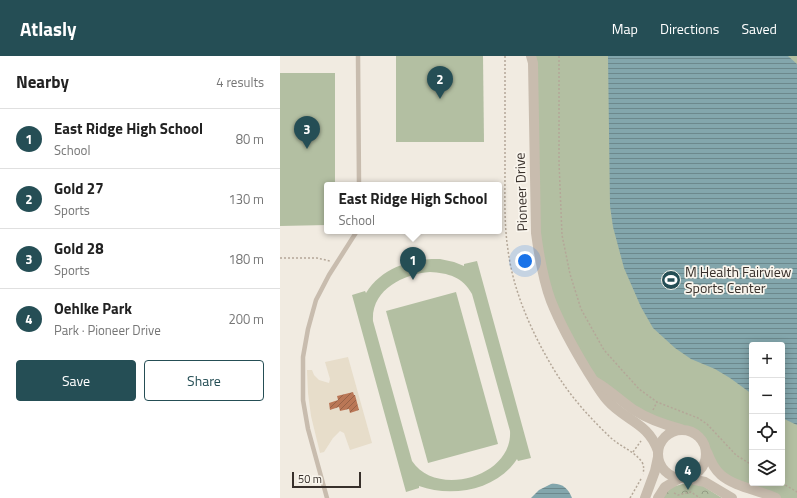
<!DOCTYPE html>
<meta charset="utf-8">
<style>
:root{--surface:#fff;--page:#f2f2f2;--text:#222;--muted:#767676;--line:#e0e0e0;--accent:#254e55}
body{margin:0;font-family:"Titillium Web",sans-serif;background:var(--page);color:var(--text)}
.controls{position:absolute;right:12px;bottom:12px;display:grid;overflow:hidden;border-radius:4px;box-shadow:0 2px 10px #0003}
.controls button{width:36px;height:36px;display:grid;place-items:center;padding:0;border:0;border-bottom:1px solid var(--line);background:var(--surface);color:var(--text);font:20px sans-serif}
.scale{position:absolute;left:12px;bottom:10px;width:69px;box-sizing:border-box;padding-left:4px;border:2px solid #38302b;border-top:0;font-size:11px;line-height:14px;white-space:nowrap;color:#38302b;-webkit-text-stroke:3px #f9f5ed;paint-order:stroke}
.you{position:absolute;left:245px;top:205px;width:14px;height:14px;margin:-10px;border:3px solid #fff;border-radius:50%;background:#1a73e8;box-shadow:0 0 0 6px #1a73e833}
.badge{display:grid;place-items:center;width:26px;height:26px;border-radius:50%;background:var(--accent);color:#fff;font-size:13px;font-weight:700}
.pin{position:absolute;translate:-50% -33px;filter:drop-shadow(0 1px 2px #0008)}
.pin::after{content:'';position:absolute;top:21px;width:14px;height:12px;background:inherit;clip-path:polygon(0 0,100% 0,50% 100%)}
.popup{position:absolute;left:44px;top:126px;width:178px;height:52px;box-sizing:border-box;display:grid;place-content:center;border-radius:4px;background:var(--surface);filter:drop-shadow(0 1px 3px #0005);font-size:13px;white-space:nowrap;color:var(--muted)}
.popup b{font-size:15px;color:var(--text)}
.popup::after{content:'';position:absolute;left:50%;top:100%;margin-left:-8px;border:8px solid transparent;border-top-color:var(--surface)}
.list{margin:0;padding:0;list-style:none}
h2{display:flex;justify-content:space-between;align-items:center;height:52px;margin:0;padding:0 16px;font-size:17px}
h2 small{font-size:13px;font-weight:400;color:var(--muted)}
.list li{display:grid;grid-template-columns:26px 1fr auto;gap:12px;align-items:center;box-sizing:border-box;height:60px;padding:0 16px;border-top:1px solid var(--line)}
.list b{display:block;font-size:15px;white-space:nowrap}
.list p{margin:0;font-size:13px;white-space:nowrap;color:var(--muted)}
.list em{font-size:13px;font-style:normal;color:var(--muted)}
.actions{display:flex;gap:8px;padding:12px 16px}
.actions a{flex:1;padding:9px 0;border:1px solid var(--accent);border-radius:4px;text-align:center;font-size:14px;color:var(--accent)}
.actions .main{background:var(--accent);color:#fff}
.icon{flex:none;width:22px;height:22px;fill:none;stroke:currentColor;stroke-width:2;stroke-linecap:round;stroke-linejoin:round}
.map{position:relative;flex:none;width:517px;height:442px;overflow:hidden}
header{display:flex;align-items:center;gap:24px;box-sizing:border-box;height:56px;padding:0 20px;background:var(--accent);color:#fff}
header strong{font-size:19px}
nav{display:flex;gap:22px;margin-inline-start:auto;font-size:14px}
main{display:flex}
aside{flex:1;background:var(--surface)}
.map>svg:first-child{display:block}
</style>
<header>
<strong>Atlasly</strong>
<nav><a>Map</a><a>Directions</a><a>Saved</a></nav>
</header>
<main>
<aside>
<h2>Nearby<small>4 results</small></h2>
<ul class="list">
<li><span class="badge">1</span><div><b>East Ridge High School</b><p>School</p></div><em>80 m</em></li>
<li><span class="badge">2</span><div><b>Gold 27</b><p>Sports</p></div><em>130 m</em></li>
<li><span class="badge">3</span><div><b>Gold 28</b><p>Sports</p></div><em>180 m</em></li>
<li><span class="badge">4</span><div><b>Oehlke Park</b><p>Park · Pioneer Drive</p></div><em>200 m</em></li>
</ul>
<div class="actions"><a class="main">Save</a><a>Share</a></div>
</aside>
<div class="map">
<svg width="517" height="442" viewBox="0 0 517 442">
<defs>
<pattern id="park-crowns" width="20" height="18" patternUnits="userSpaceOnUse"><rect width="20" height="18" fill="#b3bfa2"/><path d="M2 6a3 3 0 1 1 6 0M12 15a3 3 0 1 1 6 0" fill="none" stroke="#939c84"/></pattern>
<pattern id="water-rules" width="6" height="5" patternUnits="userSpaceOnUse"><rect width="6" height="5" fill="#83a6ac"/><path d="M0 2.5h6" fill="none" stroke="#6c888c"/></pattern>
<pattern id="building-hatch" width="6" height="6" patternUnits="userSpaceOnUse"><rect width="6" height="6" fill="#ba7756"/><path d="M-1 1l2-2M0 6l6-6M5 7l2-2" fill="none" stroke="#986247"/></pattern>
</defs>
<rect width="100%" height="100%" fill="#f1ebe1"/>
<polygon fill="url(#park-crowns)" points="406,427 423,430 442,442 380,442 392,431"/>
<g fill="#b3bfa2" fill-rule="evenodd">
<polygon points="116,0 203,0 204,86 116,86"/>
<path d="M255,0H517V442H496L448,424L427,396L424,387L418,379L410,375L385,369L313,323L292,290L260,203ZM472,289H502V427H472Z"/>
<polygon points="0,17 55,17 55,129 47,129 47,169 0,170"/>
<path d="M160,203L174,206L184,210V208L197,205L251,402L238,405L237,403C217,434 172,442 139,430V432L126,436L72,239L85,235L86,237C101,212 132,202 160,203ZM150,216C168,217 183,221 192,238L230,375C233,421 156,442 132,405L93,265C91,234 123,218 150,216Z"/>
<polygon points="176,236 218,388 148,407 106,255"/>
</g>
<path fill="#e7ddca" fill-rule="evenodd" d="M68,301L92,387L70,394L64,377L60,375L53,382L44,396L40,397L31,360L28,337L27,314H32L34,319L39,324L49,327L50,323L45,306ZM72,336L74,339L70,356L69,353L60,355L59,351L51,354L49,347L58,344L57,340Z"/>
<g fill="url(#water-rules)">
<polygon points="328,0 508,0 517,8 517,369 502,362 502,289 472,289 472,338 450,322 435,313 411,303 395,292 373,272 361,251 344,212 333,171 330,150"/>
<path d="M271,428C282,427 288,432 292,442H251L259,434Z"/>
</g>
<polygon fill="url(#building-hatch)" points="73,336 74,339 75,339 79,354 70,357 69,353 60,355 59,351 50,354 49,347 58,344 57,340"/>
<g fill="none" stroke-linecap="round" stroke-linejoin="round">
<g stroke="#b4a798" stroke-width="1.5" stroke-dasharray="2 2" stroke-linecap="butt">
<path d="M225,0C225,38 225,77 225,115C225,141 224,168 228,194C233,235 252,277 273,312C289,339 309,361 331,382C341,391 354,395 362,406C364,410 364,413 363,418"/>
<polyline points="279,0 279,106 282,179 290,218 301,253 324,294 359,333 377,346 418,362 427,368 456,399 472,409"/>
<polyline points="0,202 37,202 50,205"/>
<polyline points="373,354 377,346"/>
<polyline points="353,396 361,385"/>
<polyline points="502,427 517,436"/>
<polyline points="394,437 398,439 411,436 420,442"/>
<polyline points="350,442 361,423"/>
</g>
<g stroke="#c8bcae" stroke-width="4.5">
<polyline points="78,0 79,129"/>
<polyline points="47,442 28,373 23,344 23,301 28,273 36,244 49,219 77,175"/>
</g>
<g stroke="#c8bcae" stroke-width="10">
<path d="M251,0L253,7L256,177C259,199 263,224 271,245C281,270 294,293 308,316C314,325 320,336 327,344C345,365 368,366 378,395"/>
<path d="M316,326C330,334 341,345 354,354C368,363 385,369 401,373"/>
<circle cx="402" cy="398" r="24"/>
<path d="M427,396C430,404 434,413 441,419C455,431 479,434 496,442"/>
<polyline points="406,422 425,426 452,442"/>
<polyline points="365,442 375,415 378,401"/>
<polyline points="378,442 385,431 400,422"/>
</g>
</g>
<defs>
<symbol id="stadium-disc" viewBox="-11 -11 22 22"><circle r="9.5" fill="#254e55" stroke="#f9f5ed"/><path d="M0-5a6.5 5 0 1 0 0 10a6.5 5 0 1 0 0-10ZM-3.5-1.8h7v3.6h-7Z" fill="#fff"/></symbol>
</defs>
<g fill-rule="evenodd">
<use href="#stadium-disc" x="380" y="213" width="22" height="22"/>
</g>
<g text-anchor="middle" stroke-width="3.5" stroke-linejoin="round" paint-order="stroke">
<g font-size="14" fill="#38302b" stroke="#f9f5ed">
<text transform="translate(241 136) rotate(-92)" y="5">Pioneer Drive</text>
</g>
<g font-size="14" fill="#38302b" stroke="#f9f5ed" text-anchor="start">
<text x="405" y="221">M Health Fairview<tspan x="405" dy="16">Sports Center</tspan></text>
</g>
</g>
</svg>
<div class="controls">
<button>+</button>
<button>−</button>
<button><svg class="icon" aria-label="locate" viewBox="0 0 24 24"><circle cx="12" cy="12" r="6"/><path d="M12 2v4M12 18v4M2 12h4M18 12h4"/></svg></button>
<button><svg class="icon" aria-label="layers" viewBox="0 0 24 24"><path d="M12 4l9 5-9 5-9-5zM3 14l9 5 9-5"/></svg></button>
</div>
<div class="scale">50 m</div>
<div class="you"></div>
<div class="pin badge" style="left:133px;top:224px">1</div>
<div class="popup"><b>East Ridge High School</b>School</div>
<div class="pin badge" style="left:160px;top:43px">2</div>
<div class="pin badge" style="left:27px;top:93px">3</div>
<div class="pin badge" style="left:408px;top:434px">4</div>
</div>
</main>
